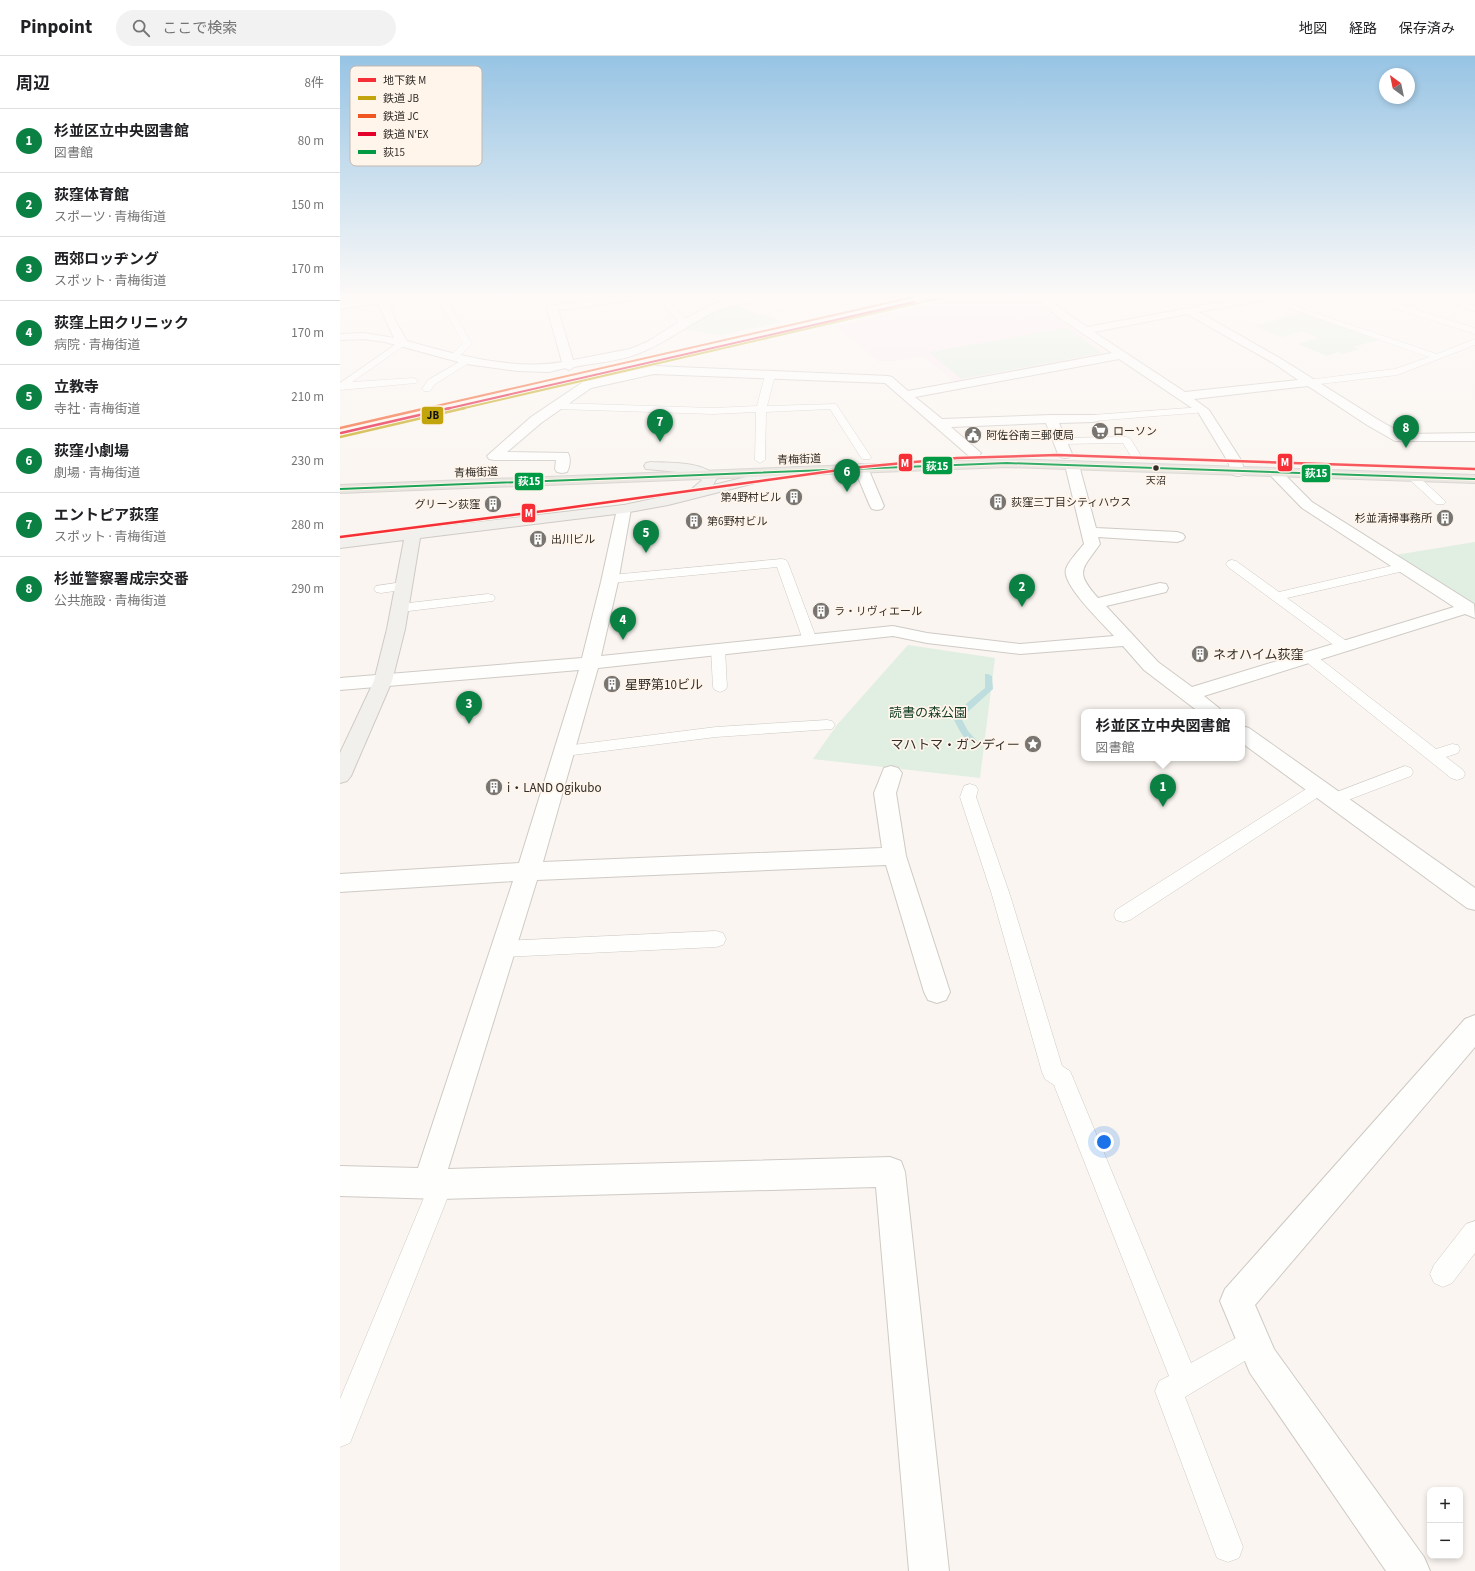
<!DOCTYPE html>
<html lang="ja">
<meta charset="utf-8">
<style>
:root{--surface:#fff;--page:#f2f2f2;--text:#202124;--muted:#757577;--line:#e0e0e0;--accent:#0b8043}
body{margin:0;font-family:"Source Sans 3","Noto Sans JP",sans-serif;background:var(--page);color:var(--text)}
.controls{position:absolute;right:12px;bottom:12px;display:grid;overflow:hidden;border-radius:8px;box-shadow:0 2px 6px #0003}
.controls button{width:36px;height:36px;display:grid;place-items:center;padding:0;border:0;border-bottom:1px solid var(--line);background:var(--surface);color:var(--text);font:20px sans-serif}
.compass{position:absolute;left:1039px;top:12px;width:36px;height:36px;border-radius:50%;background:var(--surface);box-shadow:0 2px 6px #0003;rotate:327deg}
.you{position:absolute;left:764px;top:1086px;width:14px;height:14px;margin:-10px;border:3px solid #fff;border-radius:50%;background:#1a73e8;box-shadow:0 0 0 6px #1a73e833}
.badge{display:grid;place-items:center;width:26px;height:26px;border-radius:50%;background:var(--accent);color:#fff;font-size:13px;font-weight:700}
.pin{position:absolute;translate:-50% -33px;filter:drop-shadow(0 1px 2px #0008)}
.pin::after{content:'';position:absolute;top:21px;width:14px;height:12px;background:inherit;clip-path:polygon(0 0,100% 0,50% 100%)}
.popup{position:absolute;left:741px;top:653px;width:164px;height:52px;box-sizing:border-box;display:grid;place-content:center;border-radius:8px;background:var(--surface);filter:drop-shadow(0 1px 3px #0005);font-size:13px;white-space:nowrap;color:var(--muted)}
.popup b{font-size:15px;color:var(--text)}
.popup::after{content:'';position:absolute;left:50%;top:100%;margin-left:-8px;border:8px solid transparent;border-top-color:var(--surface)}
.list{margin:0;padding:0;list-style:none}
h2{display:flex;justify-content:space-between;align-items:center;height:52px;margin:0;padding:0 16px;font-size:17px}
h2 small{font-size:13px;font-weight:400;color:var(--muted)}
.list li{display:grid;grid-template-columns:26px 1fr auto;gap:12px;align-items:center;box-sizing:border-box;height:64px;padding:0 16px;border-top:1px solid var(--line)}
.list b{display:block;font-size:15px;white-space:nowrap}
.list p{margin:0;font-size:13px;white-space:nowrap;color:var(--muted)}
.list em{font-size:13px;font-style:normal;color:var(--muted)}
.icon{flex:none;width:22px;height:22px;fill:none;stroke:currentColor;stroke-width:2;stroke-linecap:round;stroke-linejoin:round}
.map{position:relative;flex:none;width:1135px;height:1515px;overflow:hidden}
header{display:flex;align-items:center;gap:24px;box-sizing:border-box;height:56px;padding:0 20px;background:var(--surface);border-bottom:1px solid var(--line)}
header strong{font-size:19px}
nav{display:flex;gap:22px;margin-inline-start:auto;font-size:14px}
.search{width:280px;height:36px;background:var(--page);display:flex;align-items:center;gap:10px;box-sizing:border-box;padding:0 14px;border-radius:22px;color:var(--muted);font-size:15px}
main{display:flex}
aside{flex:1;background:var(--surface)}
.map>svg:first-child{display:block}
</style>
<header>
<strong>Pinpoint</strong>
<div class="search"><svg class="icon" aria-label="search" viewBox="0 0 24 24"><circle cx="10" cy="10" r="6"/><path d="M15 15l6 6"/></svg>ここで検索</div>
<nav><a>地図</a><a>経路</a><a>保存済み</a></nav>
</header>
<main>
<aside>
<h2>周辺<small>8件</small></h2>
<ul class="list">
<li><span class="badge">1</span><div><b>杉並区立中央図書館</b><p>図書館</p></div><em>80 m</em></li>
<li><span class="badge">2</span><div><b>荻窪体育館</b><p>スポーツ · 青梅街道</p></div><em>150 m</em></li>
<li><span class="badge">3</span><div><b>西郊ロッヂング</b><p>スポット · 青梅街道</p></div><em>170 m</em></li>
<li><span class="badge">4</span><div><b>荻窪上田クリニック</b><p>病院 · 青梅街道</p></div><em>170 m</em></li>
<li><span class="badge">5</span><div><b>立教寺</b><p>寺社 · 青梅街道</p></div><em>210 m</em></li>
<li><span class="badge">6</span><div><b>荻窪小劇場</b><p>劇場 · 青梅街道</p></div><em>230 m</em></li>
<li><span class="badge">7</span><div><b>エントピア荻窪</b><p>スポット · 青梅街道</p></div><em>280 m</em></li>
<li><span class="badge">8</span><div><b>杉並警察署成宗交番</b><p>公共施設 · 青梅街道</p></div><em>290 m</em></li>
</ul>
</aside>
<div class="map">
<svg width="1135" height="1515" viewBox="0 0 1135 1515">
<rect width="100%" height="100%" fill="#faf5f0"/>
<polygon fill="#fcecf1" points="615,241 692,241 718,263 766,296 764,297 614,326 583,300 555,305 538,305 496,270"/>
<g fill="#e1eee2">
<polygon points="393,246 411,256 435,262 441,266 382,279 341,273 380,251"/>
<polygon points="964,256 1038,284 1013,291 1019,293 1003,298 998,296 987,300 958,288 979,282 962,275 942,281 914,270"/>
<polygon points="727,272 762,297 621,323 589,296"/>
<polygon points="1135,486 1135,550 1055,499"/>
<polygon points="568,589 655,602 640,722 473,703 497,669"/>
</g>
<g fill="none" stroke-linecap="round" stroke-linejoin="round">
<path fill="#beddde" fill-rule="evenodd" d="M645,618H648L652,620L653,633L621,662L628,675L637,685L633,688C623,684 618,671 613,662L627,647L645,632Z"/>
<defs>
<g id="lane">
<polygon points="97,241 105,241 132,288 116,303 113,304 109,301 123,287"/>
<polygon points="317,241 325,241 347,265 348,267 347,269 341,269"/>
<polygon points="421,241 428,241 448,252 447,254 441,254 421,244"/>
<polygon points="502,241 512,241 513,242 509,244"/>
<polygon points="917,241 928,241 1097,298 1135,283 1135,289 1057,319 971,329 968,328 966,326 968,324 1055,313 1089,301"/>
<polygon points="1024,241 1036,241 1135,272 1135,278 1025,243"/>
<polygon points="1098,241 1109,241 1135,250 1135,255"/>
<polygon points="62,284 65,285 66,287 65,289 12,326 73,322 76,323 78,325 76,327 0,334 0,327"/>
<polygon points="126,302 129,303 130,305 129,307 95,328 90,335 84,335 82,333 88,324"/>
<polygon points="430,316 435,319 427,350 496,348 531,401 530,403 522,403 490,353 426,356 425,404 420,407 415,404 416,356 373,358 219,353 214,350 219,347 373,352 417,350 425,319"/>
<polygon points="863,351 866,352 868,354 866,356 753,365 748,362 753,359"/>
<polygon points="786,381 790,382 801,400 800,402 792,402 783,387 720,388 715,385 720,382"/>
<polygon points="1073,418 1077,419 1104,444 1106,446 1104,448 1096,448 1069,423 1067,421"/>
<polygon points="442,503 446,504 448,507 477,584 475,587 470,588 465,587 463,584 437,511 271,527 266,526 265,523 266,520 271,519"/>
<polygon points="892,504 896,505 939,536 1064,507 1068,508 1070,511 1068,514 947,542 1009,587 1011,590 1009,593 1004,594 999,593 888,511 886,508 888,505"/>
<polygon points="63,526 68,527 69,530 68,533 41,537 36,536 34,533 36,530"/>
<polygon points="148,538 153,539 155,542 153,545 60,556 55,555 53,552 55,549 60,548"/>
<polygon points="378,589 383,590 385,593 387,631 385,634 380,636 375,634 373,631 371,593 373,590"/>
<polygon points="969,597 974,598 1096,693 1112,688 1118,689 1120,693 1118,697 1106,701 1123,714 1125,718 1123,722 1117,724 1111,722 964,604 962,601 964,598"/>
<polygon points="487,664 492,665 495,669 492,673 376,681 225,700 219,699 217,695 219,691 225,690 376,671"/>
<polygon points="1065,710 1071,712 1073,716 1071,720 995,749 989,747 987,743 989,739"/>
<polygon points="980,726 986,728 988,732 986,736 790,864 783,866 776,864 774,859 776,854 974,728"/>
<polygon points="630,728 636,730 638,734 636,741 670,839 722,1010 730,1015 733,1022 851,1307 914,1272 923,1276 927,1285 923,1294 845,1341 903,1491 899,1502 888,1506 877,1502 815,1335 819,1325 829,1320 714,1029 705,1023 702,1016 652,839 620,741 624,730"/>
<polygon points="376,875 383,877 386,883 383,889 376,891 163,901 156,899 153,893 156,887 163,885"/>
<polygon points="101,1116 109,1120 113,1128 10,1387 0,1391 0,1343 93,1120"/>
<polygon points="1135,1165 1135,1197 1112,1227 1103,1231 1094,1227 1090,1218 1094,1209 1126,1168"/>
</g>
<g id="street">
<path d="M37,241H60L59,243L48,245L55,264L67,285C114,298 173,315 222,306L207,252L208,250L271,241H298L293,244L218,254L233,304L290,293L307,286L340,265L374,248L388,243L402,241H433C429,246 393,248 383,252C353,264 328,287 297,298C279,305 254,307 234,311L229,314L225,312L209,316L178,315L126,308L45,286L24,283L0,284V278L24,277L54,282L38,247L0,253V247Z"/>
<path d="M696,241H707L726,257L747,271L908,241H929L924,244L859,256L943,304L1037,363L1063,378L1135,377V385H1055L1027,369L968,330L854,343L869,354L901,404L905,416L903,419L898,420L893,419L887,404L858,356L779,303L575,341L602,363L711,359H758L759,362L758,365L753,366L719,367L732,398L730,401L725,402L720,401L718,398L706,367L611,371L641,397L639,400L634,401L629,400L545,327L314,318L251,332L201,367L167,396L228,397C231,402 230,411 227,416L222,417L217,416L215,413L216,404H154L149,403L147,400L191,361L243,326L314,310L548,320L552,321L568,335L772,297L718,261ZM847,258L935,308L958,324L845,336L754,276Z"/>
<path d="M732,405L737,406L739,409L756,472L837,476L843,478L845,481L843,484L837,486L758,481L760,488C742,514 734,515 758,542L820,527L826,528L828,532L826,536L766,550L818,606L852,631L1114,551L962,452L928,417L930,414L935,413L940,414L972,446L1134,548L1135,562L1125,558L864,640L879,652L882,656H859L804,614L783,590L680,598L587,587L553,580L258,612L203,806L542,792L534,737L544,712L551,710L558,712L562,717L556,737L566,800L610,936L606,944L597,947L588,944L584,936L546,809L197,824L108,1113L550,1101L561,1105L565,1116L609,1515H569L536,1131L101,1143L0,1140V1110L78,1112L173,825L0,836V818L179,807L239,614L0,634V622L242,602L261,526L277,453L279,450L284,449L289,450L291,453L278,526L261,600L553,570L587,577L680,588L774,580C763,568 721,528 726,513C728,506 739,494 744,488L725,409L727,406Z"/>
<polygon points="521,408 526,409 528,412 544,450 542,453 537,454 532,453 530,450 514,412 516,409"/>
<polygon points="902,670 909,672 1135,832 1135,854 1127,852 902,687"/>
<polygon points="1135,959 1135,991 915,1249 934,1293 1084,1501 1090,1515 1046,1515 910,1317 880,1245 885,1233 1125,963"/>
</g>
<path id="secondary" d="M311,406C329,407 366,405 377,422L373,429L419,418L457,411L462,412L464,415L462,418L457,419L419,426L328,449L284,457L80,482L65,573L52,625L11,720L7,725L0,727V697L34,625L47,573L64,484L0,492V482L284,449L354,434L353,432L362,424L350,417L306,413L304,410L306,407Z"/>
<polygon id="primary" points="667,403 1135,419 1135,427 667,411 0,437 0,429"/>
</defs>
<use href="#lane" stroke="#cfcac5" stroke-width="1"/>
<use href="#street" stroke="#cfcac5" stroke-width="2"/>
<use href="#secondary" stroke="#cfcac5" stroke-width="2"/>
<use href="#primary" stroke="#d4d1cf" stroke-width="2"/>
<use href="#lane" fill="#fefefd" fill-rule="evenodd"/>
<use href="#street" fill="#fefefd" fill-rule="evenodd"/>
<use href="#secondary" fill="#f2f0ed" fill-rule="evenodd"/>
<use href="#primary" fill="#e7e3dc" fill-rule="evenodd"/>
<defs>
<polyline id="bus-1" points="0,433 667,407 1135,423"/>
</defs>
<use href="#bus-1" stroke="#fff5eb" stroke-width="4"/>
<use href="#bus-1" stroke="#094" stroke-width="2"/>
<defs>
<polyline id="rail-1-far1" points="120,353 604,241"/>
<polyline id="rail-1" points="0,381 125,352"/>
<polyline id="rail-2-far1" points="83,353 573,241"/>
<polyline id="rail-2" points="0,372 87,352"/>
<polyline id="rail-3-far1" points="106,353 574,246"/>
<polyline id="rail-3" points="1,377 110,352"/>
</defs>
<use href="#rail-1-far1" stroke="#fff5eb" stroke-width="3.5"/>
<use href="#rail-1" stroke="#fff5eb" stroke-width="4.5"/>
<use href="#rail-2-far1" stroke="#fff5eb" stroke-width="3.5"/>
<use href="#rail-2" stroke="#fff5eb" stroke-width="4.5"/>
<use href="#rail-3-far1" stroke="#fff5eb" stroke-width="3.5"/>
<use href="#rail-3" stroke="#fff5eb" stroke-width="4.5"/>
<use href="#rail-1-far1" stroke="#c2a40c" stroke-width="2"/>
<use href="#rail-1" stroke="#c2a40c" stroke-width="2.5"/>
<use href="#rail-2-far1" stroke="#f15620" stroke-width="2"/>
<use href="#rail-2" stroke="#f15620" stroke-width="2.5"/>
<use href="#rail-3-far1" stroke="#e4002b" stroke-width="2"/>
<use href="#rail-3" stroke="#e4002b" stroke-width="2.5"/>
<defs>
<polyline id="metro-1" points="0,481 212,454 521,411 617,402 717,399 1135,413"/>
</defs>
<use href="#metro-1" stroke="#fff5eb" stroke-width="4.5"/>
<use href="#metro-1" stroke="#f62e36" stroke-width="2.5"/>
</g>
<linearGradient id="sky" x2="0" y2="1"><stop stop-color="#97c4e4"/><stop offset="0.53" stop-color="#fdfaf8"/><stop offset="1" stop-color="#fdfaf8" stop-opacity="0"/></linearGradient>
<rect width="1135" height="453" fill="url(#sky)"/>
<defs>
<symbol id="supermarket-disc" viewBox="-11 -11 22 22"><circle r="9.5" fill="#78746f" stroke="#fff5eb"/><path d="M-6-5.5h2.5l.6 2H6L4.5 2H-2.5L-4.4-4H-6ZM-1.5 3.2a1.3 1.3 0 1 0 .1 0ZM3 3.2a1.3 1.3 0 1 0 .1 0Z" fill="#fff"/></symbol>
<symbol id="civic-disc" viewBox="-11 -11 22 22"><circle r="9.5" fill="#78746f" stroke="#fff5eb"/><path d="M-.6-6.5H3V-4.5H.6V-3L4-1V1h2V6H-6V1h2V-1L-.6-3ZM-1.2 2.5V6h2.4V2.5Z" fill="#fff"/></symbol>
<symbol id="building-disc" viewBox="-11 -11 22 22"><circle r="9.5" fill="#78746f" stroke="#fff5eb"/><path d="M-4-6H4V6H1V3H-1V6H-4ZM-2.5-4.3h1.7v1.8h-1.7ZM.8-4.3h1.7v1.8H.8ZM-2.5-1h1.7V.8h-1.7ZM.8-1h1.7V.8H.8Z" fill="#fff"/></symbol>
<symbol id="sight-disc" viewBox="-11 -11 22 22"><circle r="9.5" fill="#78746f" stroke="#fff5eb"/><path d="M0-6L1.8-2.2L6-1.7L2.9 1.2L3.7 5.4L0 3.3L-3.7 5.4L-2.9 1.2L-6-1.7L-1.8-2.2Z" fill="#fff"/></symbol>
</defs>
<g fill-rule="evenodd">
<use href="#supermarket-disc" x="750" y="365" width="20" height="20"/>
<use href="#civic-disc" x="623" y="369" width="20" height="20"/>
<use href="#building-disc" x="444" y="431" width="20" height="20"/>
<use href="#building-disc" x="648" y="436" width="20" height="20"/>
<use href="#building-disc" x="143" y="438" width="20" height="20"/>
<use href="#building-disc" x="1095" y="452" width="20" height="20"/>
<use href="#building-disc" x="344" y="455" width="20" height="20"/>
<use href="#building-disc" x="188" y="473" width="20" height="20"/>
<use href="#building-disc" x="471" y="545" width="20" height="20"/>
<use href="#building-disc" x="850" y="588" width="20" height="20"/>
<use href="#building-disc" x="262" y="618" width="20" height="20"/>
<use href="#sight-disc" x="683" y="678" width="20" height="20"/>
<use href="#building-disc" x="144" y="721" width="20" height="20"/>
</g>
<circle fill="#322e29" stroke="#fff5eb" stroke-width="1.5" cx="816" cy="412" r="3.5"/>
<g text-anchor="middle" stroke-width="3.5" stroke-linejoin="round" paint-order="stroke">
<g font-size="10" fill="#322e29" stroke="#fff5eb">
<text x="816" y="428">天沼</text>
</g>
<g font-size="11" fill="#322e29" stroke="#fff5eb" text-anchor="start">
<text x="773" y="379">ローソン</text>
<text x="646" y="383">阿佐谷南三郵便局</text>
<text x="441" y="445" text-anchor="end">第4野村ビル</text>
<text x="671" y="450">荻窪三丁目シティハウス</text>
<text x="140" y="452" text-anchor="end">グリーン荻窪</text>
<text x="1092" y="466" text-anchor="end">杉並清掃事務所</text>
<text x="367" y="469">第6野村ビル</text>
<text x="211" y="487">出川ビル</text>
<text x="494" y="559">ラ・リヴィエール</text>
</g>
<g font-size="11" fill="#322e29" stroke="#fff5eb">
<text transform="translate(459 403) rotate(-2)" y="4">青梅街道</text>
<text transform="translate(136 416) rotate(-2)" y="4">青梅街道</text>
</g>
<g font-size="13" fill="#322e29" stroke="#fff5eb" text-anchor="start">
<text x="873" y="603">ネオハイム荻窪</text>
<text x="285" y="633">星野第10ビル</text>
<text x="680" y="693" text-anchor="end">マハトマ・ガンディー</text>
<text x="167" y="736">i・LAND Ogikubo</text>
</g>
<g font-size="13" fill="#0f3a22" stroke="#fff5eb">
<text x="588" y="661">読書の森公園</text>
</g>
</g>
<rect x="10" y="10" width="132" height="100" rx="6" fill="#fff5eb" stroke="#c2b9b1" stroke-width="1"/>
<rect x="18" y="22" width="18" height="4" fill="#f62e36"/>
<rect x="18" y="40" width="18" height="4" fill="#c2a40c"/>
<rect x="18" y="58" width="18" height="4" fill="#f15620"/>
<rect x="18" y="76" width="18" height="4" fill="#e4002b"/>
<rect x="18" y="94" width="18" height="4" fill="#094"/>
<g font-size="11" fill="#322e29">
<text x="43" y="28">地下鉄 M</text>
<text x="43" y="46">鉄道 JB</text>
<text x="43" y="64">鉄道 JC</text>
<text x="43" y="82">鉄道 N'EX</text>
<text x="43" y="100">荻15</text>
</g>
<g stroke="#fff5eb" stroke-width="1.5">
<rect x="81" y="350" width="23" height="19" rx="4" fill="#c2a40c"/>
<rect x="937" y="397" width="16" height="19" rx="4" fill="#f62e36"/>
<rect x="558" y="397" width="15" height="19" rx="4" fill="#f62e36"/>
<rect x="582" y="400" width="31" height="19" rx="4" fill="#094"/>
<rect x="961" y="408" width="30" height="19" rx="4" fill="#094"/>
<rect x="174" y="416" width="30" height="19" rx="4" fill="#094"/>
<rect x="181" y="447" width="15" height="20" rx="4" fill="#f62e36"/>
</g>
<g font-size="11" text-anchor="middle" font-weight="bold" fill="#fff">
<text x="945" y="410">M</text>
<text x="565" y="411">M</text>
<text x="597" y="414">荻15</text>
<text x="976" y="421">荻15</text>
<text x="189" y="429">荻15</text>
<text x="189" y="461">M</text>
</g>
<g font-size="11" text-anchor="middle" font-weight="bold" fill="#111">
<text x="93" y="363">JB</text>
</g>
</svg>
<div class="controls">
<button>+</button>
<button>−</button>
</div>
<svg class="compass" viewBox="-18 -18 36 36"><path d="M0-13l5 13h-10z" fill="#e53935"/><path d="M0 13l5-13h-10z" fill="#757577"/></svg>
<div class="you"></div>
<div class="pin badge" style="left:823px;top:751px">1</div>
<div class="popup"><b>杉並区立中央図書館</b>図書館</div>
<div class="pin badge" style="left:682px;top:551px">2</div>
<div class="pin badge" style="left:129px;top:668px">3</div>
<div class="pin badge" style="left:283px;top:584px">4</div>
<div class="pin badge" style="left:306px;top:497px">5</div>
<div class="pin badge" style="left:507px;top:436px">6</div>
<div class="pin badge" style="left:320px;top:386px">7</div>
<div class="pin badge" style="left:1066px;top:392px">8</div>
</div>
</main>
